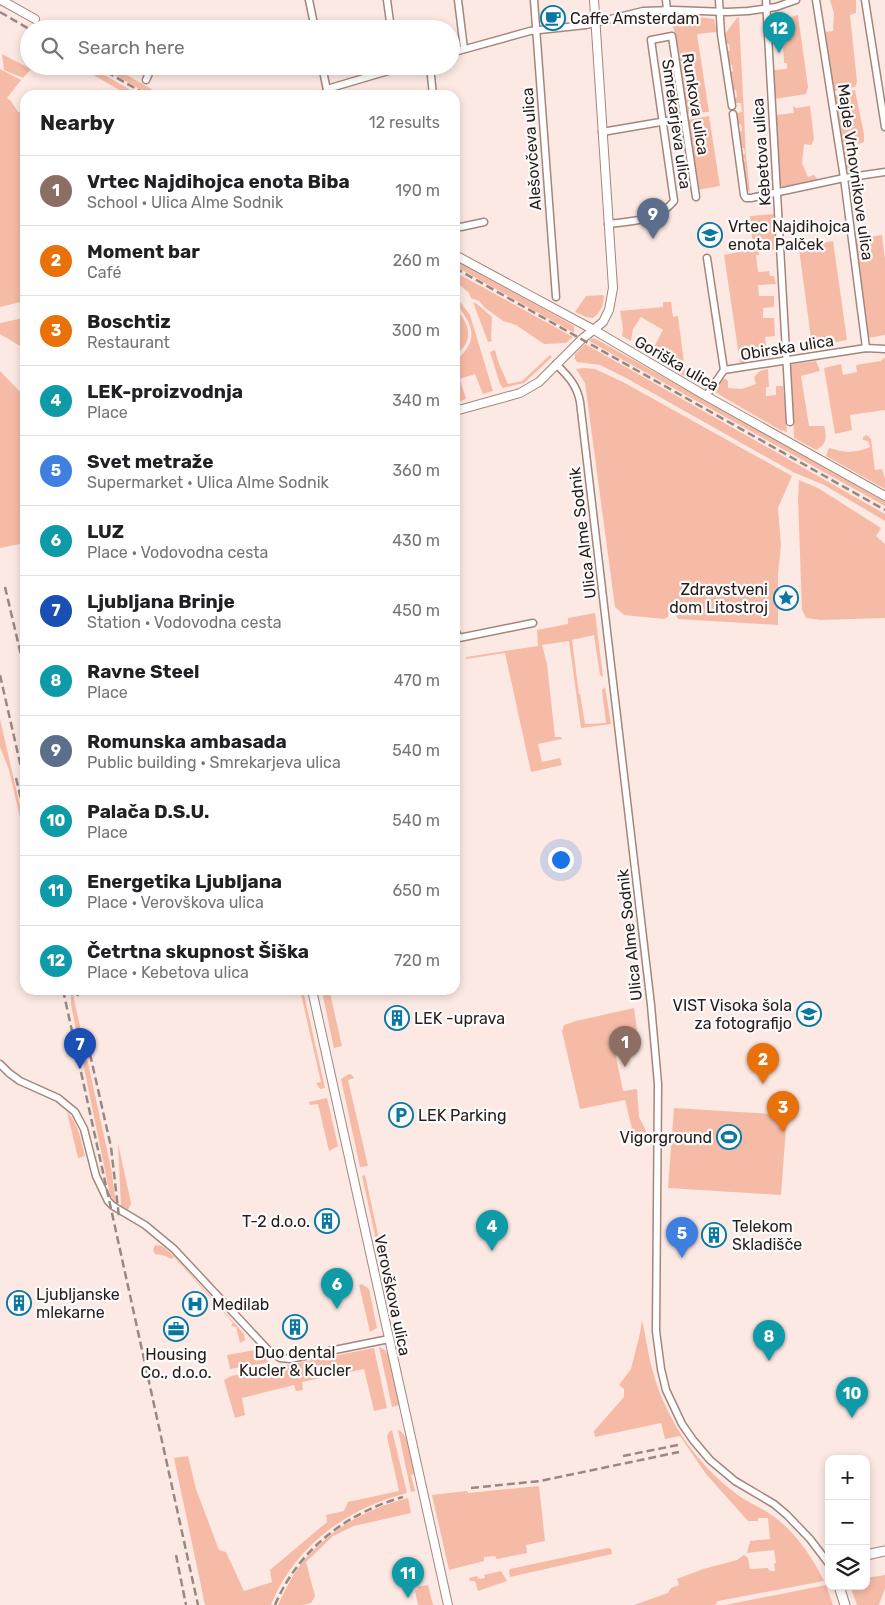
<!DOCTYPE html>
<meta charset="utf-8">
<style>
:root{--surface:#fff;--page:#f2f2f2;--text:#202124;--muted:#757577;--line:#e0e0e0;--accent:#111827}
body{margin:0;font-family:Rubik,sans-serif;background:var(--page);color:var(--text)}
.controls{position:absolute;right:15px;bottom:15px;display:grid;overflow:hidden;border-radius:10px;box-shadow:0 2px 8px #0003}
.controls button{width:45px;height:45px;display:grid;place-items:center;padding:0;border:0;border-bottom:1px solid var(--line);background:var(--surface);color:var(--text);font:25px sans-serif}
.you{position:absolute;left:560px;top:859px;width:18px;height:18px;margin:-12px;border:4px solid #fff;border-radius:50%;background:#1a73e8;box-shadow:0 0 0 8px #1a73e833}
.badge{display:grid;place-items:center;width:32px;height:32px;border-radius:50%;background:var(--accent);color:#fff;font-size:16px;font-weight:700}
.pin{position:absolute;translate:-50% -41px;filter:drop-shadow(0 1px 2px #0008)}
.pin::after{content:'';position:absolute;top:26px;width:18px;height:15px;background:inherit;clip-path:polygon(0 0,100% 0,50% 100%)}
.list{margin:0;padding:0;list-style:none}
h2{display:flex;justify-content:space-between;align-items:center;height:65px;margin:0;padding:0 20px;font-size:21px}
h2 small{font-size:16px;font-weight:400;color:var(--muted)}
.list li{display:grid;grid-template-columns:32px 1fr auto;gap:15px;align-items:center;box-sizing:border-box;height:70px;padding:0 20px;border-top:1px solid var(--line)}
.list b{display:block;font-size:19px;white-space:nowrap}
.list p{margin:0;font-size:16px;white-space:nowrap;color:var(--muted)}
.list em{font-size:16px;font-style:normal;color:var(--muted)}
.icon{flex:none;width:28px;height:28px;fill:none;stroke:currentColor;stroke-width:2;stroke-linecap:round;stroke-linejoin:round}
.map{position:relative;flex:none;width:885px;height:1605px;overflow:hidden}
.search{position:absolute;background:var(--surface);box-shadow:0 2px 8px #0003;left:20px;top:20px;width:440px;height:55px;display:flex;align-items:center;gap:12px;box-sizing:border-box;padding:0 18px;border-radius:28px;color:var(--muted);font-size:19px}
.panel{position:absolute;background:var(--surface);box-shadow:0 2px 8px #0003;left:20px;top:90px;width:440px;height:905px;border-radius:15px}
.map>svg:first-child{display:block}
</style>
<div class="map">
<svg width="885" height="1605" viewBox="0 0 885 1605">
<rect width="100%" height="100%" fill="#fde9e3"/>
<g fill="#f6bba7">
<polygon points="830,0 856,0 856,13 850,15 857,82 855,87 834,91 824,32 833,31 834,13"/>
<polygon points="798,15 808,87 806,94 775,99 773,70 787,69 787,63 784,63 783,43 788,42 787,21 788,18"/>
<polygon points="689,16 714,19 717,32 697,34 709,112 686,114 679,51 671,17"/>
<polygon points="739,17 746,156 750,193 747,189 743,161 745,161 742,154 745,154 744,148 741,148 740,140 741,139 738,131 742,131 741,124 738,125 736,113 742,112 741,103 734,103 734,98 737,97 736,90 733,91 731,81 733,80 730,72 733,71 732,65 729,65 727,51 730,50 729,44 726,44 725,34 737,18"/>
<polygon points="2,54 31,69 23,78 4,70"/>
<polygon points="78,66 89,66 139,95 128,95"/>
<polygon points="99,66 111,66 160,94 150,95"/>
<polygon points="0,69 21,80 7,98 11,101 18,112 25,111 25,301 0,307"/>
<polygon points="855,90 864,134 864,142 858,144 859,137 852,137 851,152 856,172 847,174 835,95"/>
<polygon points="793,106 796,108 810,106 814,139 811,145 804,144 802,163 808,177 814,175 818,180 782,187 780,183 776,115 794,113"/>
<polygon points="709,116 720,186 697,190 687,120"/>
<polygon points="774,214 776,247 774,250 759,252 759,255 756,255 758,272 769,271 770,276 774,276 776,284 758,285 759,296 774,296 774,307 763,308 763,318 774,318 775,336 765,337 767,355 745,358 745,364 740,363 724,255 753,249 750,216"/>
<polygon points="882,235 885,259 885,335 868,338 855,239"/>
<polygon points="833,241 847,340 812,346 799,249 801,247"/>
<polygon points="455,259 574,326 574,333 455,266"/>
<polygon points="455,272 573,337 566,343 544,344 516,325 503,321 484,307 479,301 471,298 469,293 455,281"/>
<path d="M455,295L470,315L493,391L483,394L475,374L460,379L466,399L455,403V361C473,346 477,333 463,313C459,307 455,303 455,295Z"/>
<path d="M602,295L604,296C604,305 600,313 593,318L586,317L575,312L586,296Z"/>
<polygon points="473,302 477,304 492,317 491,338 492,341 488,342"/>
<polygon points="663,302 671,302 673,317 678,316 685,371 707,380 708,387 706,388 675,371 645,351 644,347 655,345 663,330 641,317 633,329 631,341 622,336 623,329 620,311 663,307"/>
<path d="M455,306C469,326 476,338 455,356Z"/>
<polygon points="23,318 25,321 25,349 0,334 0,323"/>
<polygon points="592,338 596,339 885,501 885,506 589,341"/>
<polygon points="585,344 885,514 885,521 824,485 793,472 626,378 600,365 577,362 575,359 575,354"/>
<polygon points="495,350 499,364 508,384 522,381 550,355 552,357 524,383 503,388 500,384 490,352"/>
<polygon points="884,358 885,358 885,410 850,415 852,430 835,434 824,368 841,364 843,375 857,372 856,365 881,361"/>
<path d="M816,361L820,371L801,376L809,426H824C827,436 827,445 816,450L794,438L791,369V365L793,364Z"/>
<polygon points="585,368 595,369 623,382 792,476 778,508 781,545 778,574 778,625 678,619 674,612 669,612 668,617 664,619 624,615 615,607 585,383 576,369"/>
<polygon points="768,369 769,387 766,387 766,396 776,395 776,386 783,386 787,432 780,430 713,391 720,379 726,379 728,381 728,388 742,389 756,384 754,377 760,371"/>
<polygon points="0,371 25,397 25,543 0,548"/>
<path d="M866,435L868,436L871,439L875,470L882,469L885,479V489L826,456L829,448C845,453 855,453 870,447L868,441L863,440V437Z"/>
<polygon points="799,480 818,488 881,528 876,536 885,544 885,618 821,620 806,618 802,610 798,498"/>
<polygon points="595,613 603,677 600,675 594,635 572,640 579,694 580,694 585,724 606,723 602,690 605,687 611,724 581,728 569,641 542,645 547,664 555,737 561,737 562,739 538,744 542,762 560,758 562,765 531,772 505,653 466,659 466,657 538,646 537,630 568,624 568,618"/>
<polygon points="0,719 25,828 25,839 9,770 0,747"/>
<polygon points="71,990 72,990 111,1168 116,1203 110,1195 79,1043 71,1005"/>
<polygon points="300,990 303,990 325,1088 320,1089 316,1083 321,1082"/>
<polygon points="330,993 342,1046 334,1048 323,996"/>
<polygon points="634,1008 638,1037 629,1038 628,1044 614,1047 623,1091 637,1089 639,1117 647,1133 647,1144 639,1146 637,1133 633,1133 625,1100 580,1109 562,1031 564,1025 576,1021"/>
<polygon points="349,1074 352,1075 354,1078 348,1080 368,1166 360,1167 341,1079"/>
<polygon points="327,1098 338,1146 329,1151 318,1104 310,1105 309,1102"/>
<polygon points="674,1108 787,1115 781,1195 668,1188"/>
<path d="M67,1112C79,1124 81,1141 85,1156L78,1158Z"/>
<polygon points="118,1143 131,1203 128,1210 121,1206"/>
<polygon points="365,1175 390,1290 387,1290 362,1176"/>
<polygon points="155,1245 162,1246 174,1256 244,1334 245,1340 240,1343 236,1327 231,1326 233,1323 174,1257 171,1259 166,1256 155,1254 153,1250"/>
<polygon points="362,1284 369,1289 377,1328 370,1332 359,1285"/>
<path d="M642,1320C646,1337 648,1355 653,1372C666,1419 695,1462 734,1492C745,1501 758,1506 770,1514C793,1529 812,1556 824,1581L718,1601L715,1605H634L668,1593L671,1588L679,1585L677,1579L703,1569L737,1560L744,1555L748,1558L750,1569L768,1568L770,1571H775L774,1564L776,1563L774,1550L747,1553L750,1541L770,1539L768,1518H758V1521H748L706,1474L680,1436L665,1439L661,1423L595,1437L594,1431L624,1397V1389L619,1385L631,1369L640,1333Z"/>
<polygon points="379,1347 385,1350 389,1357 399,1405 392,1407"/>
<polygon points="374,1348 387,1408 374,1411 364,1369 302,1382 303,1390 296,1391 294,1385 242,1398 245,1415 235,1418 224,1380 231,1376"/>
<polygon points="255,1350 264,1356 268,1361 266,1363 230,1369 227,1355"/>
<path d="M392,1430L407,1493C347,1508 294,1547 271,1605H205L174,1458L188,1456L196,1489L219,1550L226,1552L244,1591L272,1582L270,1570L327,1522L326,1515L344,1511L348,1502L399,1491L387,1437L389,1432Z"/>
<path d="M398,1430C410,1434 412,1462 415,1474L411,1475L415,1491L411,1492Z"/>
<polygon points="539,1486 545,1541 526,1545 527,1553 497,1559 495,1556 484,1557 484,1561 449,1570 432,1495 467,1491 468,1493"/>
<path d="M408,1498L411,1513L354,1526L333,1536L308,1560L306,1562L315,1596L311,1603L302,1605H278C285,1591 291,1577 301,1564C327,1531 367,1508 408,1498Z"/>
<polygon points="608,1548 611,1549 612,1554 510,1577 509,1571 510,1569"/>
<polygon points="501,1571 507,1581 478,1591 475,1581 470,1581 469,1578 477,1576 479,1579 485,1578 484,1575"/>
<polygon points="885,1575 885,1588 879,1605 857,1605 850,1586 866,1586 866,1578"/>
<polygon points="428,1585 433,1605 418,1605 415,1591 418,1590 418,1587"/>
<polygon points="826,1585 833,1605 725,1605"/>
</g>
<g fill="none" stroke-linecap="round" stroke-linejoin="round">
<defs>
<g id="minor">
<polyline points="309,0 315,29"/>
<polyline points="387,0 391,29"/>
<polyline points="458,0 464,49"/>
<polyline points="534,0 556,297"/>
<polyline points="666,0 667,10"/>
<polyline points="719,0 721,34 732,106"/>
<polyline points="766,0 790,422"/>
<polyline points="816,0 844,178 866,348"/>
<polyline points="865,0 885,127"/>
<polyline points="451,53 530,31 586,25 643,11 673,10 727,12 748,11 776,7 796,0"/>
<polyline points="322,66 328,95"/>
<polyline points="430,66 433,95"/>
<polyline points="146,80 150,71"/>
<polyline points="327,89 405,66"/>
<polyline points="733,114 744,195 746,198 751,198 844,178 885,172"/>
<polyline points="602,132 684,118"/>
<path d="M608,224C632,221 658,221 674,201L651,40L672,36L696,197"/>
<polyline points="455,226 461,227 484,222"/>
<polyline points="707,258 724,370"/>
<path d="M556,364C568,376 577,385 580,402L651,1005L658,1084L656,1331L661,1369L666,1390L682,1424L693,1440L710,1460L735,1481L774,1504L787,1515L810,1539L829,1564"/>
<polyline points="706,396 724,370 866,348 885,349"/>
<polyline points="455,630 459,638 533,623"/>
<polyline points="0,1064 9,1073 20,1081 58,1098 75,1112 84,1129 96,1176 108,1201 113,1206 145,1225 174,1249 270,1352 280,1358 290,1359 389,1339"/>
</g>
<g id="tertiary">
<polyline points="1,0 35,19"/>
<polyline points="455,255 594,330 706,396 885,496"/>
<polyline points="455,411 520,393 539,382 582,339 603,322 609,310 613,288 594,0"/>
<polyline points="312,990 448,1605"/>
</g>
<g id="secondary">
<polyline points="866,1555 885,1551"/>
<polyline points="839,1586 845,1605"/>
</g>
</defs>
<use href="#minor" stroke="#a4867c" stroke-width="9"/>
<use href="#tertiary" stroke="#a4867c" stroke-width="10"/>
<use href="#secondary" stroke="#a4867c" stroke-width="11"/>
<use href="#minor" stroke="#fff" stroke-width="6"/>
<use href="#tertiary" stroke="#fff" stroke-width="8"/>
<use href="#secondary" stroke="#fff" stroke-width="9"/>
<g stroke="#988883" stroke-width="2.5" stroke-dasharray="8 4" stroke-linecap="butt">
<polyline points="0,12 29,29"/>
<polyline points="96,66 147,95"/>
<polyline points="455,268 885,510"/>
<polyline points="5,587 25,672"/>
<polyline points="0,675 25,785"/>
<polyline points="16,778 25,816"/>
<polyline points="63,990 198,1605"/>
<polyline points="76,990 78,996"/>
<polyline points="90,1054 111,1147 119,1217"/>
<polyline points="623,1456 678,1445"/>
<polyline points="471,1488 540,1481 679,1452"/>
<polyline points="176,1555 186,1605"/>
<path d="M275,1605C298,1550 346,1513 403,1497"/>
</g>
</g>
<defs>
<symbol id="cafe-ring" viewBox="-11 -11 22 22"><circle r="9.5" fill="#fbfbfb" stroke="#0877a1" stroke-width="1.5"/><path d="M-5.5-4.5H6V0H3Q3 3.5 0 3.5H-2.5Q-5.5 3.5-5.5 0ZM3-3.2v2h1.7v-2ZM-6 4.5H4V6H-6Z" fill="#0877a1"/></symbol>
<symbol id="school-ring" viewBox="-11 -11 22 22"><circle r="9.5" fill="#fbfbfb" stroke="#0877a1" stroke-width="1.5"/><path d="M0-5L7-2L0 1L-7-2ZM-4 1L0 2.5L4 1V4Q0 6-4 4Z" fill="#0877a1"/></symbol>
<symbol id="sight-ring" viewBox="-11 -11 22 22"><circle r="9.5" fill="#fbfbfb" stroke="#0877a1" stroke-width="1.5"/><path d="M0-6L1.8-2.2L6-1.7L2.9 1.2L3.7 5.4L0 3.3L-3.7 5.4L-2.9 1.2L-6-1.7L-1.8-2.2Z" fill="#0877a1"/></symbol>
<symbol id="building-ring" viewBox="-11 -11 22 22"><circle r="9.5" fill="#fbfbfb" stroke="#0877a1" stroke-width="1.5"/><path d="M-4-6H4V6H1V3H-1V6H-4ZM-2.5-4.3h1.7v1.8h-1.7ZM.8-4.3h1.7v1.8H.8ZM-2.5-1h1.7V.8h-1.7ZM.8-1h1.7V.8H.8Z" fill="#0877a1"/></symbol>
<symbol id="parking-ring" viewBox="-11 -11 22 22"><circle r="9.5" fill="#fbfbfb" stroke="#0877a1" stroke-width="1.5"/><path d="M-3.5-5.5H1a3.5 3.5 0 0 1 0 7H-1V5.5H-3.5ZM-1-3.4V-.6H.8a1.4 1.4 0 0 0 0-2.8Z" fill="#0877a1"/></symbol>
<symbol id="stadium-ring" viewBox="-11 -11 22 22"><circle r="9.5" fill="#fbfbfb" stroke="#0877a1" stroke-width="1.5"/><path d="M0-5a6.5 5 0 1 0 0 10a6.5 5 0 1 0 0-10ZM-3.5-1.8h7v3.6h-7Z" fill="#0877a1"/></symbol>
<symbol id="hospital-ring" viewBox="-11 -11 22 22"><circle r="9.5" fill="#fbfbfb" stroke="#0877a1" stroke-width="1.5"/><path d="M-5-5h3v3.5h4V-5h3V5h-3V1.5h-4V5h-3Z" fill="#0877a1"/></symbol>
<symbol id="office-ring" viewBox="-11 -11 22 22"><circle r="9.5" fill="#fbfbfb" stroke="#0877a1" stroke-width="1.5"/><path d="M-6-3h4V-5.5h4V-3h4V5H-6ZM-1-4.5V-3h2v-1.5ZM-6 0V1H6V0Z" fill="#0877a1"/></symbol>
</defs>
<g fill-rule="evenodd">
<use href="#cafe-ring" x="539" y="4" width="28" height="28"/>
<use href="#school-ring" x="696" y="221" width="28" height="28"/>
<use href="#sight-ring" x="772" y="584" width="28" height="28"/>
<use href="#school-ring" x="795" y="1000" width="28" height="28"/>
<use href="#building-ring" x="383" y="1004" width="28" height="28"/>
<use href="#parking-ring" x="387" y="1101" width="28" height="28"/>
<use href="#stadium-ring" x="715" y="1123" width="28" height="28"/>
<use href="#building-ring" x="313" y="1207" width="28" height="28"/>
<use href="#building-ring" x="700" y="1221" width="28" height="28"/>
<use href="#building-ring" x="5" y="1289" width="28" height="28"/>
<use href="#hospital-ring" x="181" y="1290" width="28" height="28"/>
<use href="#building-ring" x="281" y="1313" width="28" height="28"/>
<use href="#office-ring" x="162" y="1315" width="28" height="28"/>
</g>
<g text-anchor="middle" stroke-width="4.5" stroke-linejoin="round" paint-order="stroke">
<g font-size="16" fill="#281d19" stroke="#fbfbfb" text-anchor="start">
<text x="570" y="24">Caffe Amsterdam</text>
<text x="728" y="232">Vrtec Najdihojca<tspan x="728" dy="18">enota Palček</tspan></text>
<text x="768" y="595" text-anchor="end">Zdravstveni<tspan x="768" dy="18">dom Litostroj</tspan></text>
<text x="792" y="1011" text-anchor="end">VIST Visoka šola<tspan x="792" dy="18">za fotografijo</tspan></text>
<text x="414" y="1024">LEK -uprava</text>
<text x="418" y="1121">LEK Parking</text>
<text x="712" y="1143" text-anchor="end">Vigorground</text>
<text x="310" y="1227" text-anchor="end">T-2 d.o.o.</text>
<text x="732" y="1232">Telekom<tspan x="732" dy="18">Skladišče</tspan></text>
<text x="36" y="1300">Ljubljanske<tspan x="36" dy="18">mlekarne</tspan></text>
<text x="212" y="1310">Medilab</text>
<text x="295" y="1358" text-anchor="middle">Duo dental<tspan x="295" dy="18">Kucler &amp; Kucler</tspan></text>
<text x="176" y="1360" text-anchor="middle">Housing<tspan x="176" dy="18">Co., d.o.o.</tspan></text>
</g>
<g font-size="16" fill="#281d19" stroke="#fbfbfb">
<text transform="translate(696 104) rotate(81)" y="6">Runkova ulica</text>
<text transform="translate(677 124) rotate(82)" y="6">Smrekarjeva ulica</text>
<text transform="translate(531 149) rotate(-94)" y="6">Alešovčeva ulica</text>
<text transform="translate(761 152) rotate(-94)" y="6">Kebetova ulica</text>
<text transform="translate(856 172) rotate(82)" y="6">Majde Vrhovnikove ulica</text>
<text transform="translate(787 347) rotate(-9)" y="6">Obirska ulica</text>
<text transform="translate(677 363) rotate(30)" y="6">Goriška ulica</text>
<text transform="translate(582 533) rotate(-97)" y="6">Ulica Alme Sodnik</text>
<text transform="translate(629 935) rotate(-96)" y="6">Ulica Alme Sodnik</text>
<text transform="translate(393 1295) rotate(78)" y="6">Verovškova ulica</text>
</g>
</g>
</svg>
<div class="controls">
<button>+</button>
<button>−</button>
<button><svg class="icon" aria-label="layers" viewBox="0 0 24 24"><path d="M12 4l9 5-9 5-9-5zM3 14l9 5 9-5"/></svg></button>
</div>
<div class="you"></div>
<div class="pin badge" style="left:625px;top:1067px;background:#8d6e63">1</div>
<div class="pin badge" style="left:763px;top:1084px;background:#e8710a">2</div>
<div class="pin badge" style="left:783px;top:1132px;background:#e8710a">3</div>
<div class="pin badge" style="left:492px;top:1251px;background:#0f9aa8">4</div>
<div class="pin badge" style="left:682px;top:1258px;background:#3f7fe0">5</div>
<div class="pin badge" style="left:337px;top:1309px;background:#0f9aa8">6</div>
<div class="pin badge" style="left:80px;top:1069px;background:#1a4fb4">7</div>
<div class="pin badge" style="left:769px;top:1361px;background:#0f9aa8">8</div>
<div class="pin badge" style="left:653px;top:239px;background:#5c6f8a">9</div>
<div class="pin badge" style="left:852px;top:1418px;background:#0f9aa8">10</div>
<div class="pin badge" style="left:408px;top:1598px;background:#0f9aa8">11</div>
<div class="pin badge" style="left:779px;top:53px;background:#0f9aa8">12</div>
<div class="search"><svg class="icon" aria-label="search" viewBox="0 0 24 24"><circle cx="10" cy="10" r="6"/><path d="M15 15l6 6"/></svg>Search here</div>
<section class="panel">
<h2>Nearby<small>12 results</small></h2>
<ul class="list">
<li><span class="badge" style="background:#8d6e63">1</span><div><b>Vrtec Najdihojca enota Biba</b><p>School · Ulica Alme Sodnik</p></div><em>190 m</em></li>
<li><span class="badge" style="background:#e8710a">2</span><div><b>Moment bar</b><p>Café</p></div><em>260 m</em></li>
<li><span class="badge" style="background:#e8710a">3</span><div><b>Boschtiz</b><p>Restaurant</p></div><em>300 m</em></li>
<li><span class="badge" style="background:#0f9aa8">4</span><div><b>LEK-proizvodnja</b><p>Place</p></div><em>340 m</em></li>
<li><span class="badge" style="background:#3f7fe0">5</span><div><b>Svet metraže</b><p>Supermarket · Ulica Alme Sodnik</p></div><em>360 m</em></li>
<li><span class="badge" style="background:#0f9aa8">6</span><div><b>LUZ</b><p>Place · Vodovodna cesta</p></div><em>430 m</em></li>
<li><span class="badge" style="background:#1a4fb4">7</span><div><b>Ljubljana Brinje</b><p>Station · Vodovodna cesta</p></div><em>450 m</em></li>
<li><span class="badge" style="background:#0f9aa8">8</span><div><b>Ravne Steel</b><p>Place</p></div><em>470 m</em></li>
<li><span class="badge" style="background:#5c6f8a">9</span><div><b>Romunska ambasada</b><p>Public building · Smrekarjeva ulica</p></div><em>540 m</em></li>
<li><span class="badge" style="background:#0f9aa8">10</span><div><b>Palača D.S.U.</b><p>Place</p></div><em>540 m</em></li>
<li><span class="badge" style="background:#0f9aa8">11</span><div><b>Energetika Ljubljana</b><p>Place · Verovškova ulica</p></div><em>650 m</em></li>
<li><span class="badge" style="background:#0f9aa8">12</span><div><b>Četrtna skupnost Šiška</b><p>Place · Kebetova ulica</p></div><em>720 m</em></li>
</ul>
</section>
</div>
